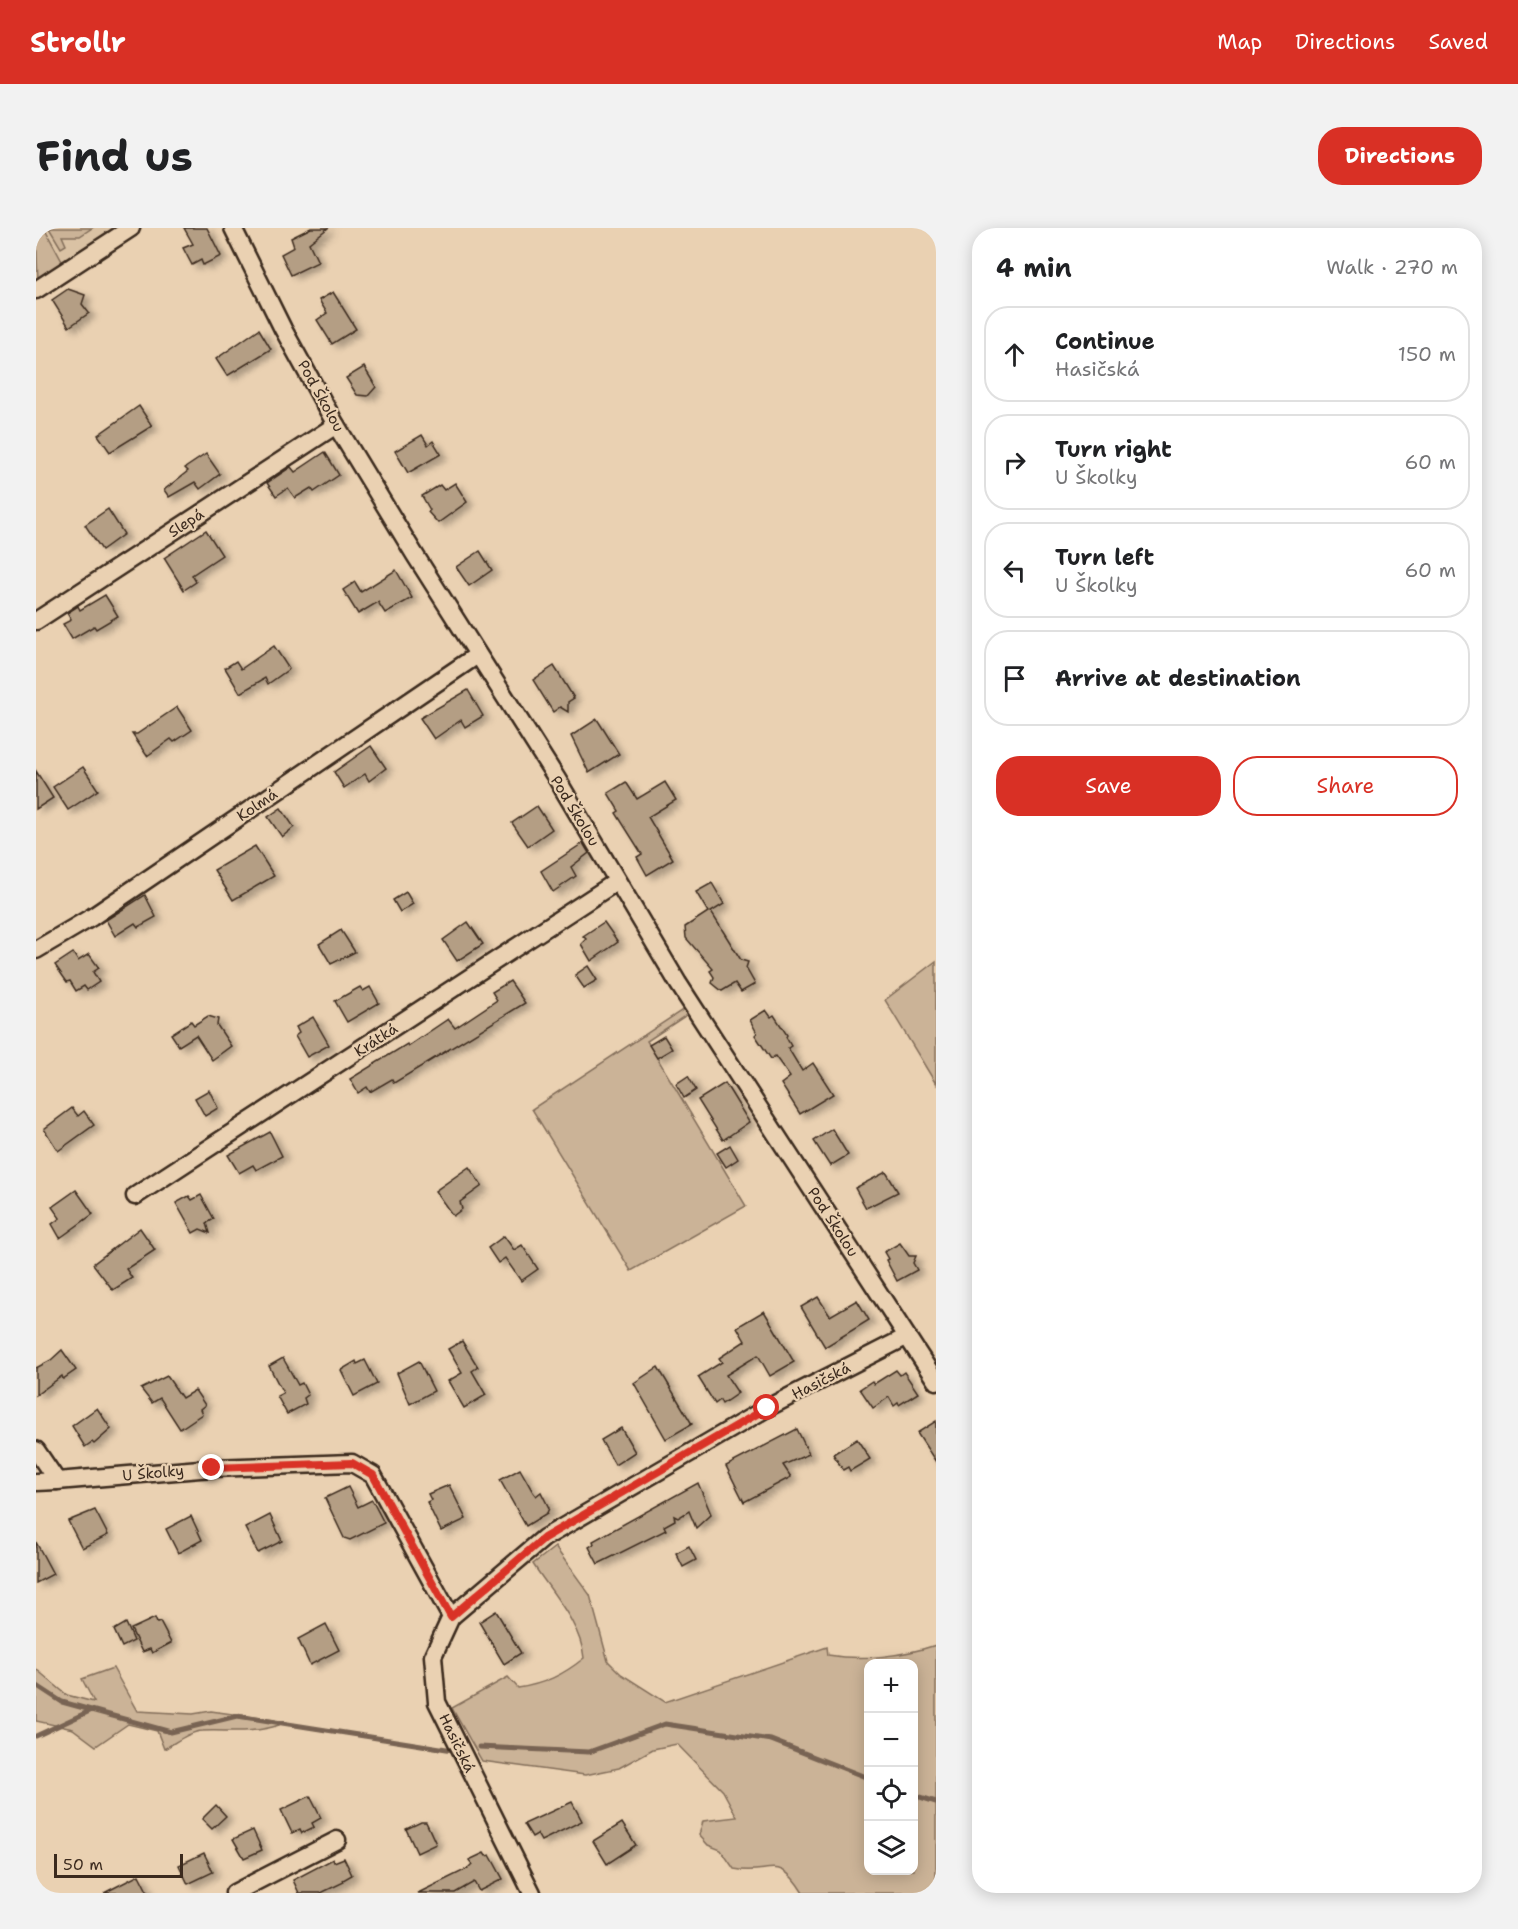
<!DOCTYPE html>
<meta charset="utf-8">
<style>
:root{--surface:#fff;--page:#f2f2f2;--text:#202124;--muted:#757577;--line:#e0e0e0;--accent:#d93025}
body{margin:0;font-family:"Shantell Sans",sans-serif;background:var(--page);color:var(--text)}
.controls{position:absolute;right:18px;bottom:18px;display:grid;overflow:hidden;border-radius:12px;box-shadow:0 3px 15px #0003}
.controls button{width:54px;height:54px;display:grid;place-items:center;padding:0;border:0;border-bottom:2px solid var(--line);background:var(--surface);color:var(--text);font:30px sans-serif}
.scale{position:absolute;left:18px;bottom:15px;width:129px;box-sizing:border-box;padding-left:6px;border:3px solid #3b2a1e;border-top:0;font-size:16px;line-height:21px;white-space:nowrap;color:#3b2a1e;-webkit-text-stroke:4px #ead1b2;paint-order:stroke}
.stop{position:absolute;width:18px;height:18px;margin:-14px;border:4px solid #d93025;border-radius:50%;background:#fff}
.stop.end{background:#d93025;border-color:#fff;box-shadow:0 2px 6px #0008}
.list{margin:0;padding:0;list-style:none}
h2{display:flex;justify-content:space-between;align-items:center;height:78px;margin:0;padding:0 24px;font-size:26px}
h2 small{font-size:20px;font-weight:400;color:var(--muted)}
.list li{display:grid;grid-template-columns:39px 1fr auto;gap:18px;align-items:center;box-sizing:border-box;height:96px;margin:0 12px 12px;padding:0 12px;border:2px solid var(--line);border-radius:24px}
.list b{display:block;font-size:22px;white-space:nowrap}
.list p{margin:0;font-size:20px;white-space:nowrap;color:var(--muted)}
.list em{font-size:20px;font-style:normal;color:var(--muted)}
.actions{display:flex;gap:12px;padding:18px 24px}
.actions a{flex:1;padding:14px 0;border:2px solid var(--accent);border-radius:24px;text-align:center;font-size:21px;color:var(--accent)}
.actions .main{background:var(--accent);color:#fff}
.icon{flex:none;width:33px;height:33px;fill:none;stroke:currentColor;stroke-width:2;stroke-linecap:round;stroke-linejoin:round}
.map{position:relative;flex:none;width:900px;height:1665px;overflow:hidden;border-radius:24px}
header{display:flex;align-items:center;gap:36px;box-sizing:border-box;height:84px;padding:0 30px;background:var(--accent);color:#fff}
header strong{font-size:28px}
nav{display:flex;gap:33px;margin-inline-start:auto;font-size:21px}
.intro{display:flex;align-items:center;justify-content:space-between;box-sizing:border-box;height:144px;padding:0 36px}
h1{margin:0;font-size:42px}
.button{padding:15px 27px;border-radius:24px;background:var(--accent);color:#fff;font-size:21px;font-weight:700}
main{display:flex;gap:36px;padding:0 36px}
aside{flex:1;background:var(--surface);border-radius:24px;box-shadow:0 3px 15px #0003}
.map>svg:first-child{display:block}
</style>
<header>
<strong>Strollr</strong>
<nav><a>Map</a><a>Directions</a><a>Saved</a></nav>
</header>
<div class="intro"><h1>Find us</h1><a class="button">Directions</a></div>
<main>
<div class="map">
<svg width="900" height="1665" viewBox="0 0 900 1665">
<defs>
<filter id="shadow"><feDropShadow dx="6" dy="4" stdDeviation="3" flood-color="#0004"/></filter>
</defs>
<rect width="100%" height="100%" fill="#ead1b2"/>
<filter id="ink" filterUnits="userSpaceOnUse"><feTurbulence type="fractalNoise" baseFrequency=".0167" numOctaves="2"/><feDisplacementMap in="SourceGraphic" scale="12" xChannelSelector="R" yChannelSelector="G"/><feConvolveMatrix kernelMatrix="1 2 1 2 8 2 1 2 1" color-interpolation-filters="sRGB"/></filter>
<g filter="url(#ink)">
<polygon fill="#dac2a4" points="0,0 84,0 2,54"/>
<g fill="#cbb397" stroke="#836e5a" stroke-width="1.5" fill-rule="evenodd">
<polygon points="0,0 8,0 28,37 2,54"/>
<polygon points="13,0 56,0 44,8 26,8 30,17 25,20"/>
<polygon points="900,733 900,856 849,772"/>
<polygon points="651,779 655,784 611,813 710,978 595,1043 496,881"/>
<path d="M519,1319L554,1367L572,1433L585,1446L629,1474L791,1419L792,1427C827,1433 867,1428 900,1417V1665H767C742,1624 735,1648 698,1641L685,1622L672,1617L663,1607L667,1593L701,1589L687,1563L641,1516L617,1521L583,1540L549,1547L446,1533L416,1480L472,1449L482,1460C508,1456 527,1447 548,1430C545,1396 515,1364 497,1336ZM832,1436H878V1642H832Z"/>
<path d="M77,1440L101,1483L157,1486L175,1483L239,1492L243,1497C217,1506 193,1502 167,1503C154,1503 139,1515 128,1521L121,1503L92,1496L60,1518L37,1501L0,1493V1441L31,1467L58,1474L46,1451Z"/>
</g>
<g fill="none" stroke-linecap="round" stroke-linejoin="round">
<g stroke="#786452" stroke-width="5">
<polyline points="0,1457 26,1474 135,1504 201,1488 417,1522"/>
<polyline points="0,1508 56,1482"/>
<polyline points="443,1519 553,1524 629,1496 735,1512 832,1550"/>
<polyline points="878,1567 900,1574"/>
</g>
</g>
<g fill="#b49e84" stroke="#3b2a1e" stroke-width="1.5" filter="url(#shadow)">
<polygon points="148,0 171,0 185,28 167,37 165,32 156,37 147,20 157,16"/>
<polygon points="275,0 292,0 273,15 282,34 255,47 245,26 258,19 255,10"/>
<polygon points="32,61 49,67 46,76 53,85 33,99 16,72"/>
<polygon points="297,64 320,101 296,116 281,92 291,85 283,72"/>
<polygon points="223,101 235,121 191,148 180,131"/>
<polygon points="328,139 340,159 332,168 321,167 310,150"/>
<polygon points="103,178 116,198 74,224 62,207"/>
<polygon points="386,207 392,217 397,213 405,226 372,245 359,223"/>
<polygon points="289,224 303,247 278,264 275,260 259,270 252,260 240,268 231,255 255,239 259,244"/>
<polygon points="170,226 184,246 164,261 159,254 133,269 128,262 152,243 149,240"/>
<polygon points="419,255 431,274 402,295 392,284 394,282 386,268 404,257 408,262"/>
<polygon points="72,281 88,306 66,322 49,297"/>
<polygon points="170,302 186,327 156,347 160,354 148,362 128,330"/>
<polygon points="444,323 456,342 433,358 420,339"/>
<polygon points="360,342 376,370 349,385 342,374 322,386 307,362 319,354 325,364"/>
<polygon points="69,367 82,388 60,401 58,398 36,411 27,396 35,392 31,385 42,378 44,382"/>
<polygon points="238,418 253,441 232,456 229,450 204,465 189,440 200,433 205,441"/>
<polygon points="518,438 538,470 532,474 532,484 524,479 517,484 497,452"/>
<polygon points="432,462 447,488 429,499 425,492 398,511 384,490"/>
<polygon points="141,479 156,502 138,514 135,511 111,528 96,506 101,506"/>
<polygon points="561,491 583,526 553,545 535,508"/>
<polygon points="335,518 350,540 333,553 329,546 308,560 298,544"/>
<polygon points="47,539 62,562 32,582 17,559"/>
<polygon points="0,543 17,570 0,581"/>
<polygon points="590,554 601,571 629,554 640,572 612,589 637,631 611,647 601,629 606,626 580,585 583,583 572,565"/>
<polygon points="501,578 516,601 492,618 476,595"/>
<polygon points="245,580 258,599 246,609 232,589"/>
<polygon points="547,615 553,625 535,639 540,648 517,664 505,643"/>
<polygon points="219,618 238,648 197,672 178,642"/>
<polygon points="676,655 688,676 675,684 705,732 712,734 710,740 719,756 705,764 699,755 686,763 676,755 678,749 674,743 677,741 650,710 649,699 672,684 660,664"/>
<polygon points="370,664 377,676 364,684 357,672"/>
<polygon points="109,667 120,689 102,699 99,695 79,708 70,692"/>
<polygon points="432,694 447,716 421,733 407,712"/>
<polygon points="568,694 582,714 555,733 545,716 550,711 547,708"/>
<polygon points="305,702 319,724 295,736 283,716"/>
<polygon points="37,725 42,733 53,726 63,740 57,744 63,754 51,762 48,758 40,763 34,753 31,754 19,737"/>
<polygon points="552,738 561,752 548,760 539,747"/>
<polygon points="474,753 489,775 358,855 356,851 334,864 331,859 322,865 314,851 371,816 372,818 412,791 419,800 461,772 456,764"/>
<polygon points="324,759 327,763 334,759 343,775 311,794 299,773"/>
<polygon points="730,782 735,789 738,787 751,807 750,809 755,818 752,820 766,843 777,835 797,866 764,886 745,856 754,849 739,828 735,831 719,807 721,805 714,792"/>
<polygon points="172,788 182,791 181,797 195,818 176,832 160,807 143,818 135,806 155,793 158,797"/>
<polygon points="277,789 293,817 271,829 259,808 263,805 260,799"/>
<polygon points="628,808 636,821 621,830 613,817"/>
<polygon points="652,848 660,862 648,870 640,856"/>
<polygon points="689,855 713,894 687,912 662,872"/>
<polygon points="173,862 182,880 169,888 159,870"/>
<polygon points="36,880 42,888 48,883 58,897 22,923 8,901"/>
<polygon points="796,901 812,927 794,938 778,913"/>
<polygon points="234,904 246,928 220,942 217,937 203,945 192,927"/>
<polygon points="694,917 702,931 690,939 681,925"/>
<polygon points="433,939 446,958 424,974 426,981 417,988 399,963"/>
<polygon points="850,944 862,964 830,980 819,960"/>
<polygon points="40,962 57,986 24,1010 16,996 24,990 16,979"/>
<polygon points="165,967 178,991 171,995 174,1005 164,1001 157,1005 140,975 153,968 156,972"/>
<polygon points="104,1000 119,1022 90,1041 96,1050 77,1062 57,1036"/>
<polygon points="468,1008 478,1022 486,1017 502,1041 485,1053 469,1030 462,1035 452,1020"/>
<polygon points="864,1015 873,1028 880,1028 877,1035 881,1042 861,1053 850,1032 852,1031 848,1024"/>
<polygon points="782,1069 794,1088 821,1072 833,1092 789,1119 765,1079"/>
<polygon points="728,1083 758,1134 734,1148 722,1127 690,1147 702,1165 686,1176 684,1172 679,1176 662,1149 686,1134 683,1130 709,1113 701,1099"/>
<polygon points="426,1113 442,1139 436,1143 450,1167 428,1180 412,1153 426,1145 412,1121"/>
<polygon points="26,1122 40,1142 27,1151 26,1148 0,1167 0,1140 15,1132"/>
<polygon points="247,1130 262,1157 266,1155 272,1167 268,1170 270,1176 251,1186 241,1168 247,1165 233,1138"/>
<polygon points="329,1132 341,1156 318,1168 305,1142 320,1133 321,1136"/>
<polygon points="383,1133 398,1163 374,1176 361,1145"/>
<polygon points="622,1139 656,1196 630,1211 598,1155"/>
<polygon points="860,1142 864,1147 868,1144 882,1165 863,1177 862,1175 858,1178 853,1169 837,1180 824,1161 836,1153 838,1156"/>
<polygon points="131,1148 146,1170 159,1162 169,1177 164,1181 166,1186 144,1201 124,1170 116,1175 105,1161"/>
<polygon points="61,1180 75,1201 58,1216 56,1214 49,1219 36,1198"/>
<polygon points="900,1193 900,1234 881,1205"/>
<polygon points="585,1200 599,1224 579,1237 565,1212"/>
<polygon points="761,1201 773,1226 747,1237 755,1249 708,1274 690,1238"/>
<polygon points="821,1211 834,1231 814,1243 812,1239 807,1242 797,1226"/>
<polygon points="484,1241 497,1264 500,1268 505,1264 513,1280 511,1285 490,1298 464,1252"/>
<polygon points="662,1255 675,1286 660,1300 653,1283 642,1290 638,1288 639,1292 628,1298 630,1302 562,1336 553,1319 558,1316 557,1313"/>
<polygon points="413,1257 430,1291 405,1303 391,1274 395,1272 392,1266"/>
<polygon points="312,1259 322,1279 336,1272 348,1295 314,1312 308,1310 289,1270"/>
<polygon points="59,1282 72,1307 46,1320 32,1293"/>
<polygon points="234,1287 246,1313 222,1325 209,1300"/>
<polygon points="155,1288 166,1312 142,1325 130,1301"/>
<polygon points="0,1314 17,1346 0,1355"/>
<polygon points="653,1318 660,1332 647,1339 640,1325"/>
<polygon points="460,1383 485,1425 468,1436 443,1394"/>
<polygon points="119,1390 121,1395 124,1394 135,1415 116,1425 114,1421 106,1424 95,1401"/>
<polygon points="90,1395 98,1413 86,1419 78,1402"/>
<polygon points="290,1396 303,1422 274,1437 262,1411"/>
<polygon points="274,1568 285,1590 276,1595 278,1599 266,1605 264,1601 256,1605 245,1582"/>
<polygon points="536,1574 546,1593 505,1613 501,1606 496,1609 488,1596"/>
<polygon points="180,1577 190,1588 176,1601 166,1591"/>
<polygon points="385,1594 390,1594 400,1616 381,1625 370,1601"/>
<polygon points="586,1595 600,1617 571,1636 557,1613"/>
<polygon points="217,1602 226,1622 208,1630 197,1611"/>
<polygon points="168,1625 177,1644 152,1656 143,1637"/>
<polygon points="448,1625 450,1628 454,1627 467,1651 443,1663 438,1654 419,1665 382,1665 431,1641 436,1636 433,1632"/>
<polygon points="308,1630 316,1647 307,1652 308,1654 285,1665 263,1665 257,1652 297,1631 298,1634"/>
<polygon points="103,1647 112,1665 68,1665"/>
</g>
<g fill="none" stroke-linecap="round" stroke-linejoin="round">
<defs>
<g id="minor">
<polyline points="197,0 247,101 300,197 379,327 521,551 642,755 900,1153"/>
<polyline points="0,62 95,0"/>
<polyline points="0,393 300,197"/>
<polyline points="0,722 56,689 440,428"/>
<polyline points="99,968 580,654"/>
<polyline points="0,1222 21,1253 176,1240 316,1235 337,1247 415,1389"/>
<polyline points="0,1254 21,1253"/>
<polyline points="198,1665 301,1612"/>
<polyline points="496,1665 401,1474 397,1428 415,1389 508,1310 731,1180 870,1109"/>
</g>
</defs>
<use href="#minor" stroke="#3b2a1e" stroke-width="21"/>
<use href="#minor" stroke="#ead1b2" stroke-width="16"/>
</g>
</g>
<g fill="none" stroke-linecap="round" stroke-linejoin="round" filter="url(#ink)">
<polyline stroke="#d93025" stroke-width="8" points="176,1240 316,1235 337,1247 415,1389 508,1310 731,1180"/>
</g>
<g text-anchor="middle" stroke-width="4.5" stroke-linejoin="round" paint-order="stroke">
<g font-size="15" fill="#3b2a1e" stroke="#ead1b2">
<text transform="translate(285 168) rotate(61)" y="5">Pod Školou</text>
<text transform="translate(150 295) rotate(-33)" y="5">Slepá</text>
<text transform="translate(221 577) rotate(-34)" y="5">Kolmá</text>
<text transform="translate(539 583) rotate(59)" y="5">Pod Školou</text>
<text transform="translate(340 812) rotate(-33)" y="5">Krátká</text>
<text transform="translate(797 994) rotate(57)" y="5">Pod Školou</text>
<text transform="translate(785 1153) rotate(-27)" y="5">Hasičská</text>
<text transform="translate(117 1245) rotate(-5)" y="5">U Školky</text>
<text transform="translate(421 1515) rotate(64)" y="5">Hasičská</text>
</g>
</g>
</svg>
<div class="controls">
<button>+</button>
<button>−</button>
<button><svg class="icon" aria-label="locate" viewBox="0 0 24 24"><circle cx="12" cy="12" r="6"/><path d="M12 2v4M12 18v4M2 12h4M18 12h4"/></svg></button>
<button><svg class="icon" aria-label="layers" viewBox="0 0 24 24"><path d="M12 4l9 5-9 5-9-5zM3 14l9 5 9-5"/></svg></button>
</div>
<div class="scale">50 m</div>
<div class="stop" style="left:731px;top:1180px"></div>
<div class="stop end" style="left:176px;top:1240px"></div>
</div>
<aside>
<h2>4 min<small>Walk · 270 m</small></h2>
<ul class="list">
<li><svg class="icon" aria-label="ahead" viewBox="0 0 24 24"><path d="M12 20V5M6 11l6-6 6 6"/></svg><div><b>Continue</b><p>Hasičská</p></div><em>150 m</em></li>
<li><svg class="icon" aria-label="right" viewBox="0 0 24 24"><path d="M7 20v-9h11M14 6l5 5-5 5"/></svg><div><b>Turn right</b><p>U Školky</p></div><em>60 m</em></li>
<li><svg class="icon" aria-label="left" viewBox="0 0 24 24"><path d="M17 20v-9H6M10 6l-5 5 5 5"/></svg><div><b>Turn left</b><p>U Školky</p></div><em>60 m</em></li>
<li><svg class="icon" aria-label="arrive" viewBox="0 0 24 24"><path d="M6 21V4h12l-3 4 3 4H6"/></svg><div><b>Arrive at destination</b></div></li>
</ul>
<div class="actions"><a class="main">Save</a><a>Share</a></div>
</aside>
</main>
